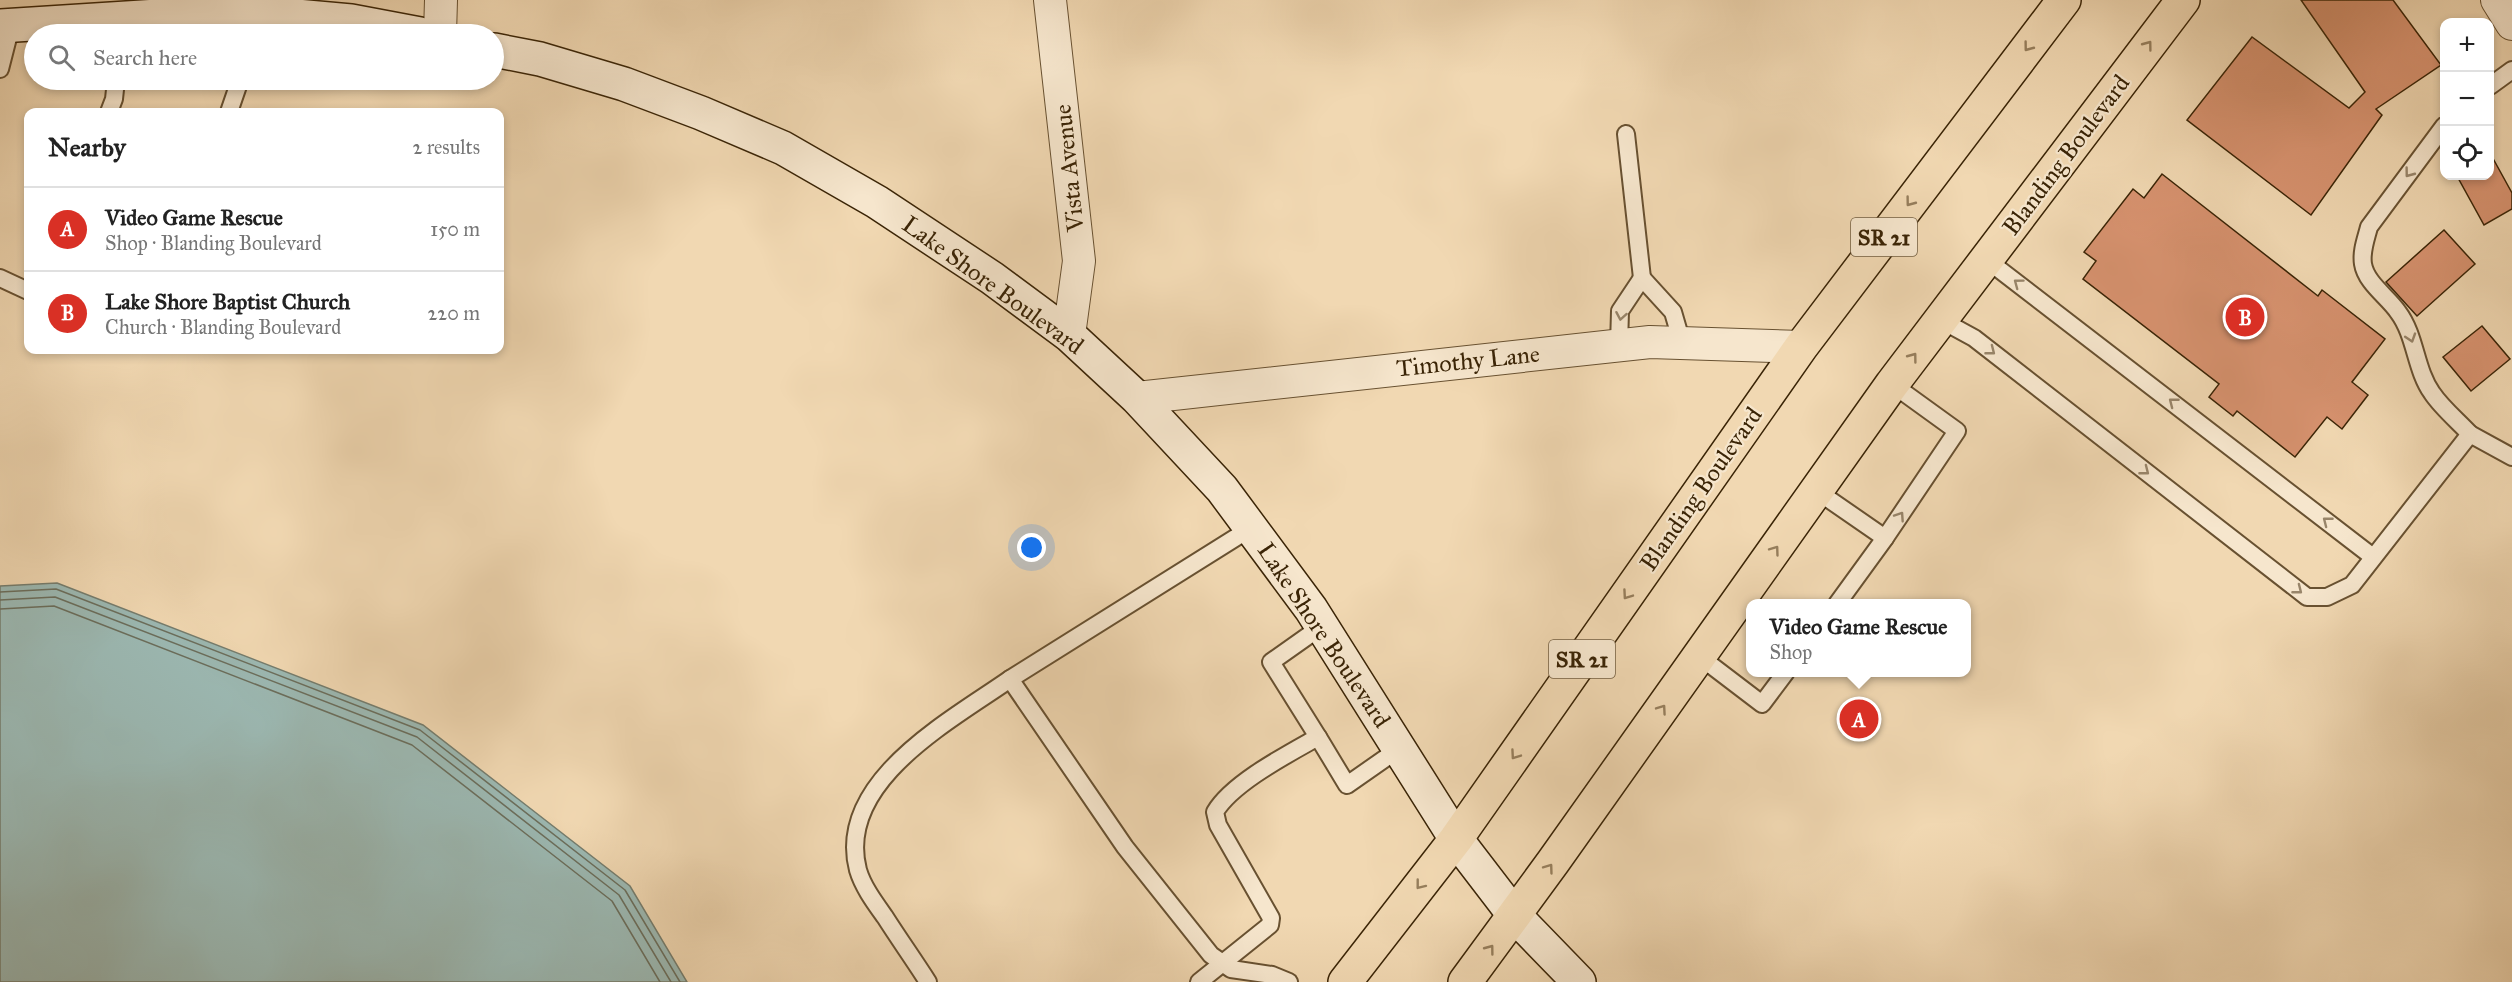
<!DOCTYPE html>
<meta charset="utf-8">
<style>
:root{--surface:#fff;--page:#f6f6f6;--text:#222;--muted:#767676;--line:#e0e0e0;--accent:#d93025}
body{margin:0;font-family:"IM FELL Great Primer",serif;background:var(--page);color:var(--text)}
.controls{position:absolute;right:18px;top:18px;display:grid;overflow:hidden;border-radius:12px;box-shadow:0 3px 9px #0003}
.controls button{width:54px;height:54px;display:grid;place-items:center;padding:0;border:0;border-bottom:2px solid var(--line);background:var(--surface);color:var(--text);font:30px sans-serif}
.you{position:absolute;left:1032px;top:548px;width:21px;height:21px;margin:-15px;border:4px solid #fff;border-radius:50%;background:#1a73e8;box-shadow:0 0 0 9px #1a73e833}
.badge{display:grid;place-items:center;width:39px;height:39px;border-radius:50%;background:var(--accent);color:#fff;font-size:20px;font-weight:700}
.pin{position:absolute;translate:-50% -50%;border:3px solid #fff;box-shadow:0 2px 6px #0006}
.popup{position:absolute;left:1746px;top:599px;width:225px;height:78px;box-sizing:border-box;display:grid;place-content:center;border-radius:12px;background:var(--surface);filter:drop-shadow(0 2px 4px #0005);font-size:20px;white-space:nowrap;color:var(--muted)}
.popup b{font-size:22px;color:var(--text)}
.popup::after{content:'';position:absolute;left:50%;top:100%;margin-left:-12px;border:12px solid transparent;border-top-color:var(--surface)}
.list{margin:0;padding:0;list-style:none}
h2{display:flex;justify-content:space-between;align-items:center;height:78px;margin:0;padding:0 24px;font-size:26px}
h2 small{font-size:20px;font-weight:400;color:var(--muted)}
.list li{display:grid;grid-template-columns:39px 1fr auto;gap:18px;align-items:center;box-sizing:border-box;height:84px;padding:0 24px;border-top:2px solid var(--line)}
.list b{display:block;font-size:22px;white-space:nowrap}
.list p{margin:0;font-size:20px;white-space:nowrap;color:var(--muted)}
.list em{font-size:20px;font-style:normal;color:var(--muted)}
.icon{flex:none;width:33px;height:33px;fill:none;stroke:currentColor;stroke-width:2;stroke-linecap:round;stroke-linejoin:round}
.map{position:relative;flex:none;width:2512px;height:982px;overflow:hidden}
.search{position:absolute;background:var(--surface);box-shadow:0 3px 9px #0003;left:24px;top:24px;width:480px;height:66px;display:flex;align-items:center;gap:15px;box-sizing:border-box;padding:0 21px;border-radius:33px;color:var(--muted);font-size:22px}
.panel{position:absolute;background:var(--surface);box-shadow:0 3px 9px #0003;left:24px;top:108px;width:480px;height:246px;border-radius:12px}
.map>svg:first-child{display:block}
</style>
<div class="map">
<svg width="2512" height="982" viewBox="0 0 2512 982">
<rect width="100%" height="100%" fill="#f1d8b2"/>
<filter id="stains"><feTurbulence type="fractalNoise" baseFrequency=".00333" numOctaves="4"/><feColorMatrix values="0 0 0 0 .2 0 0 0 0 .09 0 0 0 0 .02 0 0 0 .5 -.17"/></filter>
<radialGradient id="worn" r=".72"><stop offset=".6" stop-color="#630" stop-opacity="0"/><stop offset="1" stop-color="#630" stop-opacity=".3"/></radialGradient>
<polygon fill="#9cb9b3" stroke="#757d6e" stroke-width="1.5" points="57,583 423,725 630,886 687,982 0,982 0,586"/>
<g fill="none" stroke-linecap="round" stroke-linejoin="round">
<g stroke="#6b6e5c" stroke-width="1.5">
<polyline points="0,592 56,589 420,730 625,890 680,982"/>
<polyline points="0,600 55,597 417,737 619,895 671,982"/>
<polyline points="0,609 54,606 412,745 612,901 660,982"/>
</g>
</g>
<g fill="#d7926f" stroke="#3a2406" stroke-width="1.5">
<polygon points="2301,0 2393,0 2441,65 2376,109 2382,115 2311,215 2187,120 2252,37 2349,108 2365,92"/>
<polygon points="2490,153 2512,193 2512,209 2484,225 2457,176 2490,176"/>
<polygon points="2162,174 2318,296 2322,290 2385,339 2352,382 2368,395 2342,429 2327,417 2295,457 2237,411 2233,416 2209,397 2219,384 2083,279 2096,261 2084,252 2133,189 2144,198"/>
<polygon points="2444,230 2475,264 2417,316 2386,282"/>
<polygon points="2482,326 2510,359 2471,391 2443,357"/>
</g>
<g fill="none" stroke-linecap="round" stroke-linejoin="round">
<defs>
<g id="lane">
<polyline points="0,69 11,26"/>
<polyline points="2490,86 2512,70"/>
<polyline points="109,112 114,99 116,80"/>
<polyline points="229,112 240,80"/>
<path d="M2444,126L2369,227C2366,239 2361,251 2363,264C2366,283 2388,297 2398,312C2416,336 2415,369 2432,393C2442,408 2458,421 2470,434"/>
<polyline points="1626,134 1642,278"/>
<polyline points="1987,260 2373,557"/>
<polyline points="0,278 28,291"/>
<polyline points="1941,320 1974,338 2307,597 2327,597 2352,585 2470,434 2512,457"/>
<polyline points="1619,345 1620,311 1642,278 1673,312 1682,343"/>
<polyline points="1817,491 1885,538"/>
<polyline points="1251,528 1010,679 1125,847 1211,955 1231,969 1272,975 1289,982"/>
<polyline points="1837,604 1885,538 1957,431 1892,384"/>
<polyline points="1699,656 1762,704 1786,672"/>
<polyline points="1318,737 1347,785 1400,748"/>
<path d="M928,982C914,960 899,939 885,917C875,903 863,887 858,870C835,782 950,721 1010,679"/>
<path d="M1199,982L1270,925L1271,918L1218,825L1215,812C1232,783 1288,754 1318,737L1271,662L1322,626"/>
</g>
<g id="street">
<polyline points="1050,0 1079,261 1069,335"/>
<polyline points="2497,0 2512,24"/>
<polyline points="440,34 441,0"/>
<polyline points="1137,398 1650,342 1801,347"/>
</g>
<g id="secondary">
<polyline points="0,26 205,13 264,13 351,21 420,34"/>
<polyline points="494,50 540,59 624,84 701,113 783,148 877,202 992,278 1069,335 1137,398 1222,489 1311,609 1456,839 1515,916 1579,982"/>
</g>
<g id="primary">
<polyline points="1345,982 1456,839 1801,347 2064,0"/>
<polyline points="1465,982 1553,862 1892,384 2183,0"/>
</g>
</defs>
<use href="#lane" stroke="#685131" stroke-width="20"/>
<use href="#street" stroke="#685131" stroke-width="34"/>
<use href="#secondary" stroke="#3a2406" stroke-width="36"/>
<use href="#primary" stroke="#3a2406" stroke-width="36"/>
<use href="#lane" stroke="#f6e6cd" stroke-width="16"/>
<use href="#street" stroke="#f6e6cd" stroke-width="32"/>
<use href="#secondary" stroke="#f6e6cd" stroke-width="33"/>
<use href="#primary" stroke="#f1d8b2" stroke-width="33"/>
</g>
<defs><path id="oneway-chevron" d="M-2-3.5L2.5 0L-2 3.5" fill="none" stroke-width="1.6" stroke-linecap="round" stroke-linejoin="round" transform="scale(1.5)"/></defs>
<g stroke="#967e5c">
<use href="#oneway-chevron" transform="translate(2148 45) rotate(-53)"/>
<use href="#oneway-chevron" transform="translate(2028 47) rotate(127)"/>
<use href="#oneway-chevron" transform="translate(1910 202) rotate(127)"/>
<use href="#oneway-chevron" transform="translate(1913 357) rotate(-53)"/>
<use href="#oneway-chevron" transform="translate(1775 550) rotate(-54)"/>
<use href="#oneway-chevron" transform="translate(1627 595) rotate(125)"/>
<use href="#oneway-chevron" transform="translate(1662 709) rotate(-55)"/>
<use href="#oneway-chevron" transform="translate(1515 755) rotate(125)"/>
<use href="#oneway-chevron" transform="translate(1549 868) rotate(-54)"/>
<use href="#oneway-chevron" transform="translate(1420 885) rotate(128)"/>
<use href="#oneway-chevron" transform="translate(1490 949) rotate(-53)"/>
</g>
<g stroke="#98856a">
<use href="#oneway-chevron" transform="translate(2409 173) rotate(127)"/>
<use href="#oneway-chevron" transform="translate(2018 283) rotate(-143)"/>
<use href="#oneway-chevron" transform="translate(1621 316) rotate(100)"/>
<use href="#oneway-chevron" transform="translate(2411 338) rotate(72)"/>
<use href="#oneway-chevron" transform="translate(1991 351) rotate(38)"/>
<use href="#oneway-chevron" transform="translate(2173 402) rotate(-142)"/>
<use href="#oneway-chevron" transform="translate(2145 471) rotate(38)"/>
<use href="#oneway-chevron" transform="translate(1900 516) rotate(-56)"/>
<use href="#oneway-chevron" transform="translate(2327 521) rotate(-142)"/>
<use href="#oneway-chevron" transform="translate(2298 590) rotate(38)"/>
</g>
<g text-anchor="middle" stroke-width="4.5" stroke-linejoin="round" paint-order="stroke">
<g fill="#f6e6cd" stroke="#725e42" stroke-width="1.5">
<rect x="1851" y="218" width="66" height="38" rx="4.5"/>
<rect x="1549" y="640" width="66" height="38" rx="4.5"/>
</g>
<g font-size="22" font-weight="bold" fill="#3a2406">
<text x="1884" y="245">SR 21</text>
<text x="1582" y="667">SR 21</text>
</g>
<g font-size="24" fill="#3a2406" stroke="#f6e6cd">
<text transform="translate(2066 155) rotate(-53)" y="8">Blanding Boulevard</text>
<text transform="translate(1069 168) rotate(-96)" y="8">Vista Avenue</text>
<text transform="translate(993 285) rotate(36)" y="8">Lake Shore Boulevard</text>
<text transform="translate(1468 361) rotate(-6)" y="8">Timothy Lane</text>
<text transform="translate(1701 489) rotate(-55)" y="8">Blanding Boulevard</text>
<text transform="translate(1324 635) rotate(56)" y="8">Lake Shore Boulevard</text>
</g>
</g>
<rect width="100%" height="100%" filter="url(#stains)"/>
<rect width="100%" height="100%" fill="url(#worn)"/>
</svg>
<div class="controls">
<button>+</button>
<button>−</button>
<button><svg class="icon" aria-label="locate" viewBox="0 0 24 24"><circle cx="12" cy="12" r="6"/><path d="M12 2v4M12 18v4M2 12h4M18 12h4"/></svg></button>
</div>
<div class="you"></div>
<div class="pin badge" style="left:1859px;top:719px">A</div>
<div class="popup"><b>Video Game Rescue</b>Shop</div>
<div class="pin badge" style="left:2245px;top:317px">B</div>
<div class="search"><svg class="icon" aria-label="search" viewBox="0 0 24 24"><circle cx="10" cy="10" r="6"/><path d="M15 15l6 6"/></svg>Search here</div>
<section class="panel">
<h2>Nearby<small>2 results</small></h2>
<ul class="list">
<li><span class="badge">A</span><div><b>Video Game Rescue</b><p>Shop · Blanding Boulevard</p></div><em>150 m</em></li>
<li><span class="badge">B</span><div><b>Lake Shore Baptist Church</b><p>Church · Blanding Boulevard</p></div><em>220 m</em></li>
</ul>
</section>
</div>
